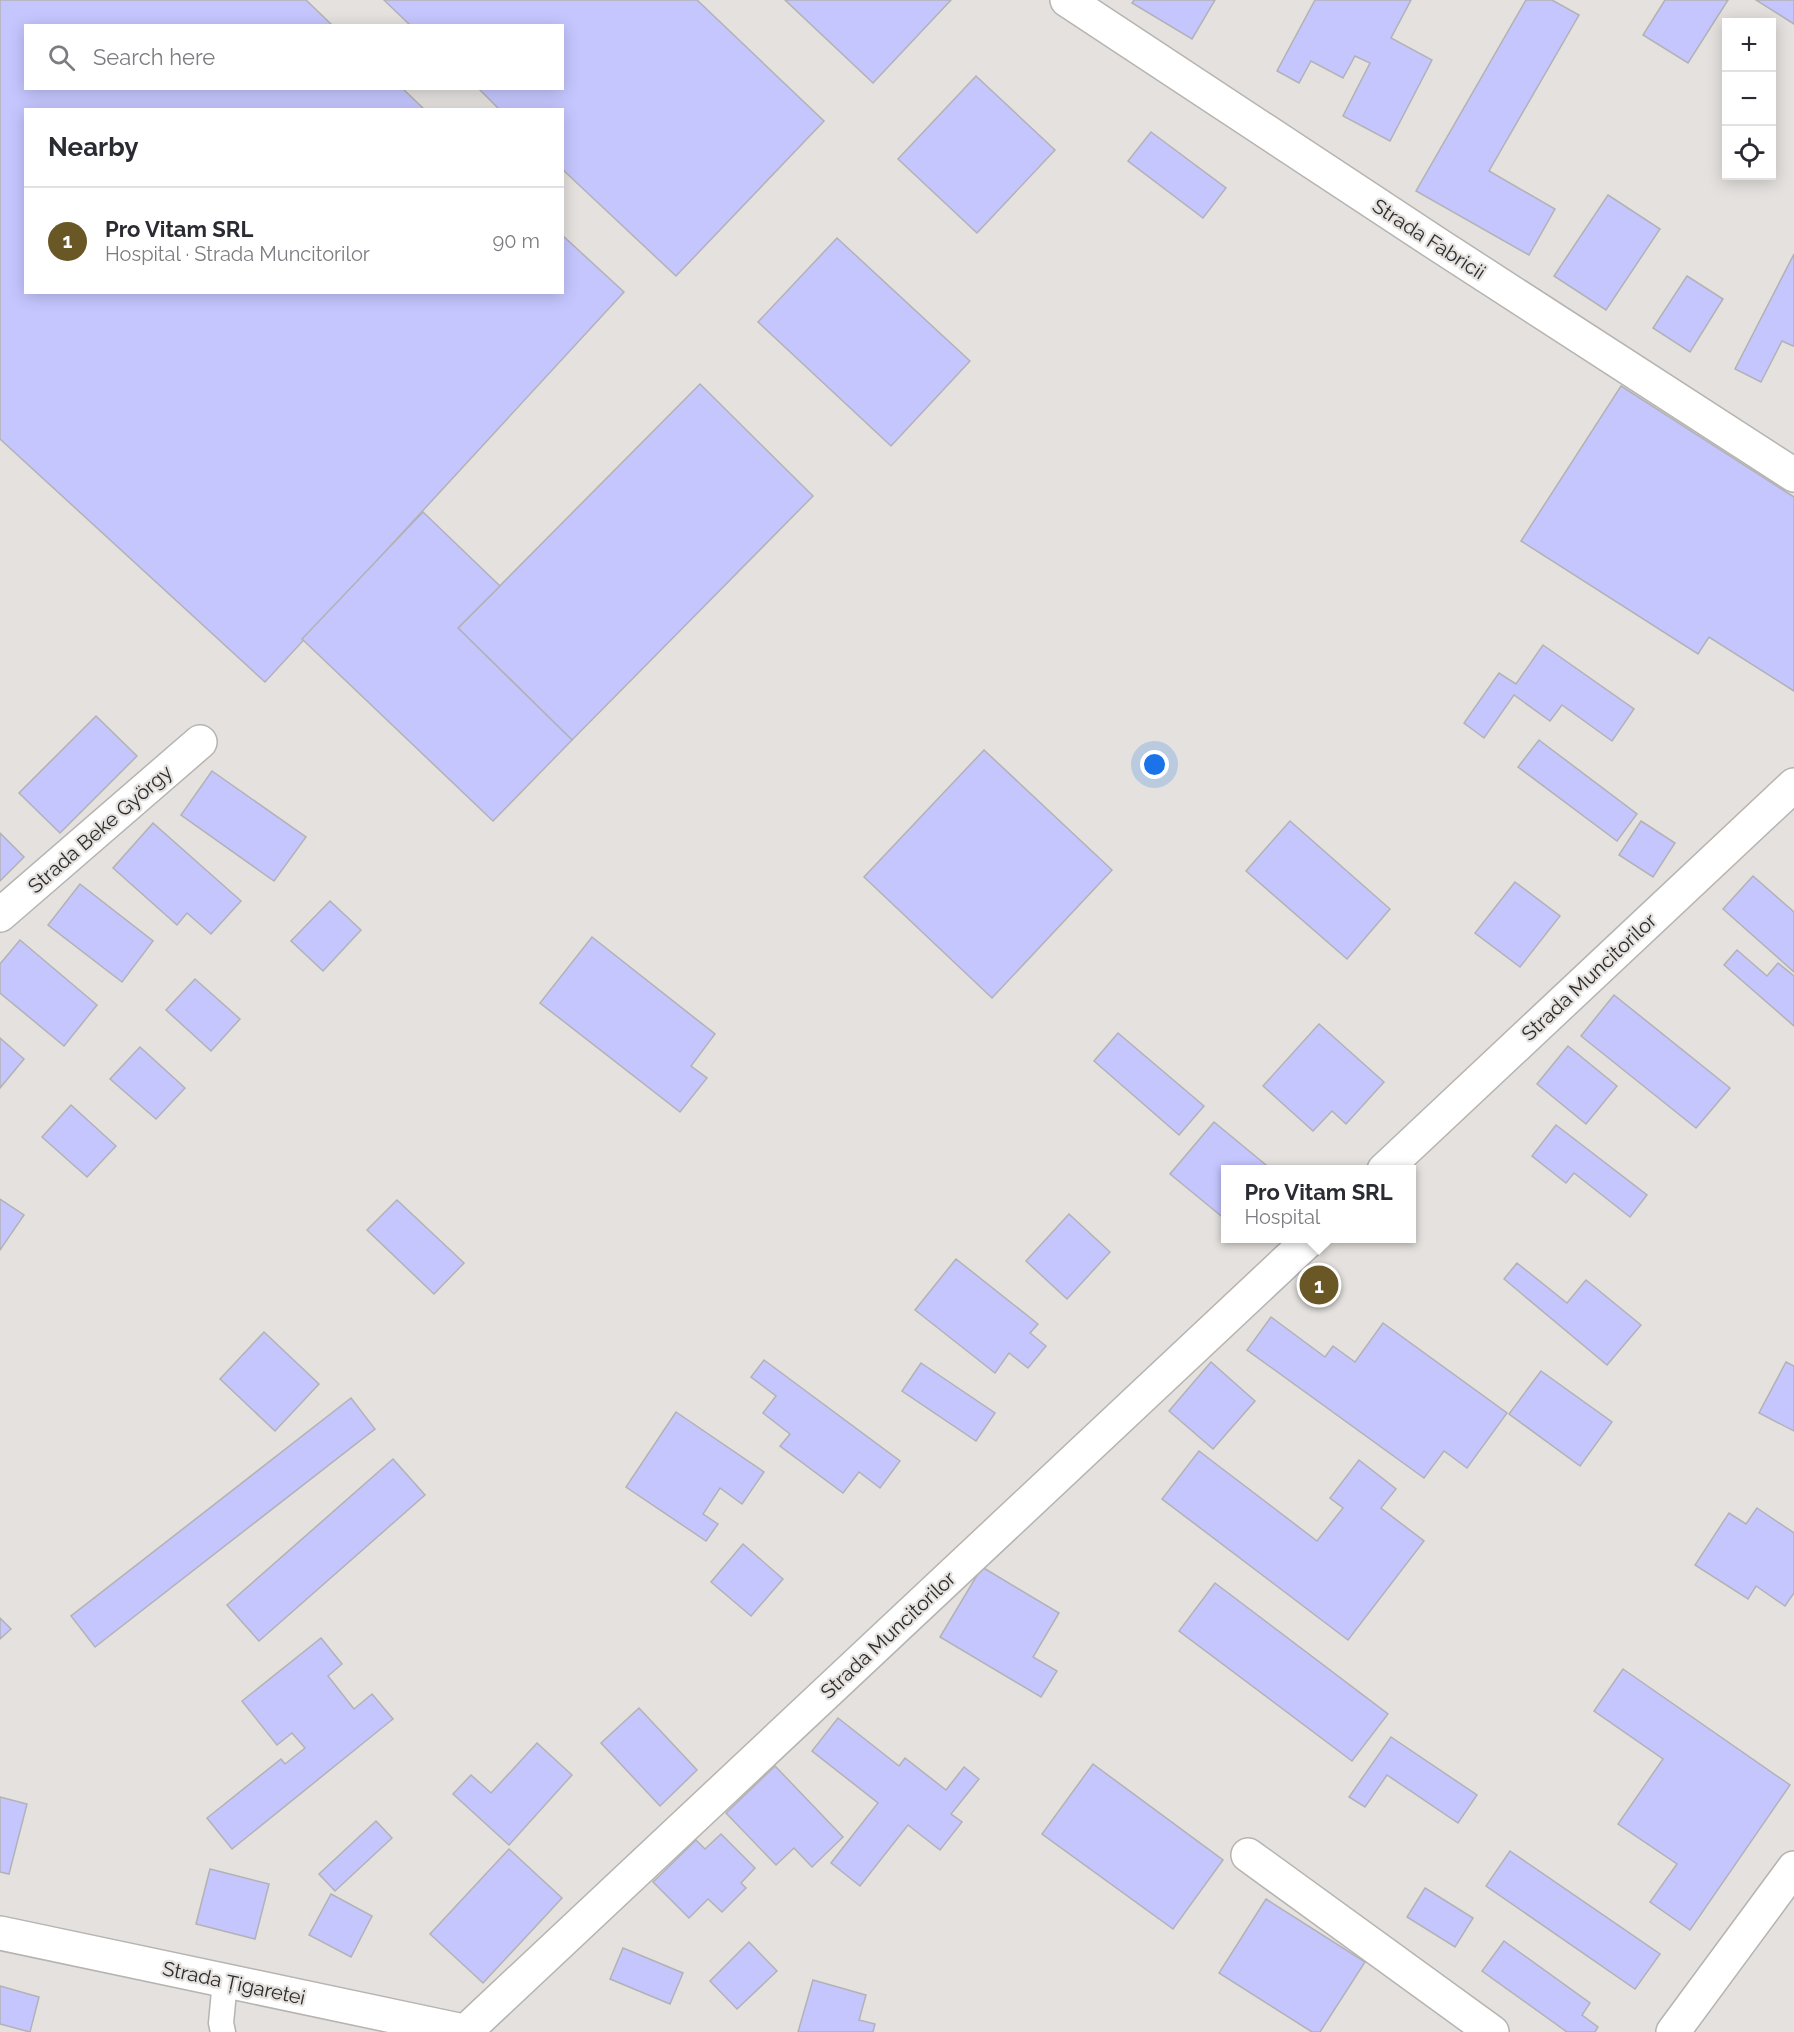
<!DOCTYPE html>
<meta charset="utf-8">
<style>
:root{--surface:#fff;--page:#f7f7f7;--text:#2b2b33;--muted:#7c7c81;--line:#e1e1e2;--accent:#695725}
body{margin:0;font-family:Raleway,sans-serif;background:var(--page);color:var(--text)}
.controls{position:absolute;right:18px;top:18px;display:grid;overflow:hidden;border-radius:0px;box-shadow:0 3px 15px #0003}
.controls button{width:54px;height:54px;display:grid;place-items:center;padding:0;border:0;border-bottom:2px solid var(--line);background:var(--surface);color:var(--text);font:30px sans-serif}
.you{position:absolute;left:1155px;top:765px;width:21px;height:21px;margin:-15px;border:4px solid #fff;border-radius:50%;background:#1a73e8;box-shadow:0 0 0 9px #1a73e833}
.badge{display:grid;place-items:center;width:39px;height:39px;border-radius:50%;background:var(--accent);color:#fff;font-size:20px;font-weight:700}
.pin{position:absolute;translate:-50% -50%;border:3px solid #fff;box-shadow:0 2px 6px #0006}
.popup{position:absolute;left:1221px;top:1165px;width:195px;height:78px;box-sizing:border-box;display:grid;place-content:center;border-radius:0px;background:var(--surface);filter:drop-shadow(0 2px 4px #0005);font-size:20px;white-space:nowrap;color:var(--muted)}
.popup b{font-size:22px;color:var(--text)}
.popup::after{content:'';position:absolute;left:50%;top:100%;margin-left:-12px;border:12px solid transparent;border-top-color:var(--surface)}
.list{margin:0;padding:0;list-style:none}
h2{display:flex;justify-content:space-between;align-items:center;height:78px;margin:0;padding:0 24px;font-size:26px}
h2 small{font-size:20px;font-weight:400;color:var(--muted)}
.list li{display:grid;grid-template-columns:39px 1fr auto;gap:18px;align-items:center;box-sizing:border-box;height:108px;padding:0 24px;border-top:2px solid var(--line)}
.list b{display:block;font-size:22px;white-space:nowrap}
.list p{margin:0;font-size:20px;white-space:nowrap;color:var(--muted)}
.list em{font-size:20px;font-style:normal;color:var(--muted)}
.icon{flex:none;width:33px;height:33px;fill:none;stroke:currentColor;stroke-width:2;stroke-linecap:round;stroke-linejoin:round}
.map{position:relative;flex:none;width:1794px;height:2032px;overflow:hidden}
.search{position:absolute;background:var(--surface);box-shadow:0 3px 15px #0003;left:24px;top:24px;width:540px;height:66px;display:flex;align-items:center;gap:15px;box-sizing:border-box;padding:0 21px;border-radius:0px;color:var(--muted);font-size:22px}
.panel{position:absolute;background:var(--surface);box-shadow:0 3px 15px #0003;left:24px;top:108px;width:540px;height:186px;border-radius:0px}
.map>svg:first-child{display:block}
</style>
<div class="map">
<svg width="1794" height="2032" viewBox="0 0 1794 2032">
<rect width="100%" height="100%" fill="#e4e1de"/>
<g fill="#c5c6fe" stroke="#b2b2b6" stroke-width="1.5">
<polygon points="0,0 306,0 333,26 26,26 26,88 402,88 425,110 26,110 26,292 562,292 562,235 624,292 265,682 0,439"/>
<polygon points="384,0 697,0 824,121 676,276 562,169 562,110 500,110 478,88 562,88 562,26 411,26"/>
<polygon points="785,0 951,0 873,83"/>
<polygon points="1134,0 1215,0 1192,39 1132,3"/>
<polygon points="1315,0 1411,0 1391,38 1432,60 1390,141 1343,116 1370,63 1355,56 1343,78 1311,61 1299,83 1277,71"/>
<polygon points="1526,0 1552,0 1579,15 1489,171 1555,209 1529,255 1416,191"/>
<polygon points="1665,0 1728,0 1688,63 1643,35"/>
<polygon points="1756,0 1794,0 1794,24"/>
<polygon points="976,76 1055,150 977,233 898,159"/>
<polygon points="1151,132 1226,188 1203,218 1128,161"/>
<polygon points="1608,195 1660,229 1606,310 1554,276"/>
<polygon points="837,238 970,361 891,446 758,322"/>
<polygon points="1794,254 1794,344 1793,346 1782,341 1761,382 1735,369"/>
<polygon points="1687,276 1723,299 1690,352 1653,328"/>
<polygon points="700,384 813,496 572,740 458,628"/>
<polygon points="1621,386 1794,497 1794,691 1709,637 1698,654 1521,541"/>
<polygon points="423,512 500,586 458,628 572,740 493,821 302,639"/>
<polygon points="1543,645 1634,709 1612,741 1562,705 1550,721 1514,695 1484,738 1464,723 1499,673 1516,684"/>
<polygon points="96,716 137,756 60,833 19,793"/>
<polygon points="1539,740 1637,814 1617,841 1518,767"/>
<polygon points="984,750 1112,870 992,998 864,877"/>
<polygon points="212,771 306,837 274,881 181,815"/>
<polygon points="1290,821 1390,909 1347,959 1246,871"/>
<polygon points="1641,821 1675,843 1653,877 1619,855"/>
<polygon points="153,823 241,901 211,934 187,913 177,925 113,868"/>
<polygon points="0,833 24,857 0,881"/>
<polygon points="1753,876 1794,912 1794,972 1723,909"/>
<polygon points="1515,882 1560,916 1520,967 1475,933"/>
<polygon points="80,884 153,941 122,982 48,925"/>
<polygon points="330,901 361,930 323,971 291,941"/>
<polygon points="592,937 715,1034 691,1066 707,1078 680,1112 540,1003"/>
<polygon points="20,940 97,1005 64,1046 0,993 0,964"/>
<polygon points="1737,950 1767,976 1778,963 1794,976 1794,1026 1724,965"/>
<polygon points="195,979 240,1019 211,1051 166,1010"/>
<polygon points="1614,995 1730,1088 1696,1128 1581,1036"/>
<polygon points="1319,1024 1384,1082 1346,1124 1332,1111 1313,1131 1263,1086"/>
<polygon points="1118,1033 1204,1106 1179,1135 1094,1061"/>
<polygon points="0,1038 24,1059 0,1088"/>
<polygon points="1568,1046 1617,1086 1586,1124 1537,1084"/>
<polygon points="140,1047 185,1088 156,1119 110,1079"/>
<polygon points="71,1105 116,1146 87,1177 42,1137"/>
<polygon points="1214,1122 1272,1170 1226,1170 1226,1220 1170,1174"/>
<polygon points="1556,1125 1647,1195 1630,1217 1574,1173 1566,1183 1532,1156"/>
<polygon points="0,1199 24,1215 0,1250"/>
<polygon points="397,1200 464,1263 434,1294 367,1230"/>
<polygon points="1069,1214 1110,1252 1067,1299 1026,1261"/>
<polygon points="956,1259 1038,1324 1030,1333 1046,1346 1028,1368 1009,1353 995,1373 915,1310"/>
<polygon points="1517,1263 1567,1303 1586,1280 1641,1325 1607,1365 1504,1279"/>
<polygon points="1271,1317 1325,1357 1333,1346 1355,1362 1383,1323 1507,1413 1467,1468 1444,1451 1424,1478 1247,1350"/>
<polygon points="264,1332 319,1384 275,1431 220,1379"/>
<polygon points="764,1360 900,1461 880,1488 859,1472 843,1493 780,1446 790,1434 763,1413 776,1396 751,1377"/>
<polygon points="1211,1362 1255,1401 1213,1449 1169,1411"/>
<polygon points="1786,1362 1794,1366 1794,1431 1759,1413"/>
<polygon points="921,1363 995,1413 976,1441 902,1391"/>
<polygon points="1541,1371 1612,1422 1580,1466 1509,1414"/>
<polygon points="351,1398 375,1429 95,1647 71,1616"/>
<polygon points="676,1412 764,1472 742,1504 720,1488 703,1514 718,1524 706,1541 626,1487"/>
<polygon points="1199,1451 1317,1541 1343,1508 1330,1498 1359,1460 1396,1489 1381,1508 1424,1541 1348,1640 1162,1499"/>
<polygon points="393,1459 425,1495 259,1641 227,1605"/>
<polygon points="1757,1508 1794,1533 1794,1593 1785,1606 1756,1586 1748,1599 1695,1565 1729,1513 1746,1524"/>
<polygon points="743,1544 783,1579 751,1616 711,1582"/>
<polygon points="982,1567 1059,1613 1033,1657 1057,1671 1041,1697 940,1637"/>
<polygon points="1215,1583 1388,1714 1352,1761 1179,1631"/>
<polygon points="0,1618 11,1629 0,1639"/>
<polygon points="321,1638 342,1664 328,1676 354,1709 372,1694 393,1719 232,1849 207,1818 281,1759 285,1764 305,1748 292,1733 277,1745 242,1701"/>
<polygon points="1623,1669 1790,1785 1690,1930 1650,1902 1677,1864 1618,1824 1663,1759 1594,1711"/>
<polygon points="639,1708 697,1770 660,1806 601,1743"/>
<polygon points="838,1718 899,1766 905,1758 946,1790 964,1767 979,1779 951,1814 962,1822 940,1850 908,1825 860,1886 831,1863 878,1803 812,1751"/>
<polygon points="1391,1737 1477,1795 1458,1823 1387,1775 1365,1807 1349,1797"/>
<polygon points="537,1743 572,1775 509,1845 453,1794 471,1775 491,1793"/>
<polygon points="1093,1764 1223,1860 1173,1929 1042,1834"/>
<polygon points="775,1766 843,1837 812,1867 794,1848 776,1865 726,1813"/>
<polygon points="0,1797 27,1804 9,1874 0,1872"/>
<polygon points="376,1821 392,1838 335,1891 319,1874"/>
<polygon points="721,1834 755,1868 741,1883 746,1888 722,1912 708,1899 689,1918 653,1882 696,1840 705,1849"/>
<polygon points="509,1849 562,1898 483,1983 430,1934"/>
<polygon points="1510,1851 1660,1954 1635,1989 1486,1886"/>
<polygon points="210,1869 269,1884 255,1939 196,1924"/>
<polygon points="1425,1888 1473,1918 1455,1947 1407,1917"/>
<polygon points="331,1894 372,1916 351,1957 309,1935"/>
<polygon points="1266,1899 1365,1962 1320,2032 1312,2032 1219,1973"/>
<polygon points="1504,1941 1590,2003 1582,2015 1598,2027 1595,2032 1567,2032 1482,1971"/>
<polygon points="749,1942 777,1971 737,2009 710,1981"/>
<polygon points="623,1948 683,1973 670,2004 610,1979"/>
<polygon points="813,1980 866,1995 859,2020 875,2024 873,2032 798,2032"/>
<polygon points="0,1986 39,1997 30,2032 0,2024"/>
</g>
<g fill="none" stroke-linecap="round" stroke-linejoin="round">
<defs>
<polyline id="lane" points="223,2032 221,2023 225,1981"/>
<g id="street">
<polyline points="0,915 200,742"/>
<polyline points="1384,1170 1794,785"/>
<polyline points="1248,1855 1492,2032"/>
<polyline points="466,2031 1311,1238"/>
<polyline points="1673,2032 1794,1868"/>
</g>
<g id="secondary">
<polyline points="1067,0 1437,244 1794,475"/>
<polyline points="0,1933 468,2032"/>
</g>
</defs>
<use href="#lane" stroke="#b6b3b0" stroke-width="27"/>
<use href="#street" stroke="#b6b3b0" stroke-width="36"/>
<use href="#secondary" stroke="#b6b3b0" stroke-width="36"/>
<use href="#lane" stroke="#fff" stroke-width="24"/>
<use href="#street" stroke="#fff" stroke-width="33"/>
<use href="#secondary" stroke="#fff" stroke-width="33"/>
</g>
<g text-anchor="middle" stroke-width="4.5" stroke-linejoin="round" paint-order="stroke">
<g font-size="20" fill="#2d2c2b" stroke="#e4e1de">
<text transform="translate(1429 239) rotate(33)" y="7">Strada Fabricii</text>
<text transform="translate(100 829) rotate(-41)" y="7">Strada Beke György</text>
<text transform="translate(1589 977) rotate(-43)" y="7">Strada Muncitorilor</text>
<text transform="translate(888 1635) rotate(-43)" y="7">Strada Muncitorilor</text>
<text transform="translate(234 1983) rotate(12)" y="7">Strada Țigaretei</text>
</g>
</g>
</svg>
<div class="controls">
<button>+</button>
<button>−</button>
<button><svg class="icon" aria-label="locate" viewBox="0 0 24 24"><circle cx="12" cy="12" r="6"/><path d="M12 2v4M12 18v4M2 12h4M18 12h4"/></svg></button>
</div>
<div class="you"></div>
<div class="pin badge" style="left:1319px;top:1285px">1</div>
<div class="popup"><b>Pro Vitam SRL</b>Hospital</div>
<div class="search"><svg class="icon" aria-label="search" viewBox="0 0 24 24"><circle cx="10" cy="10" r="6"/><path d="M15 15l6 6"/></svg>Search here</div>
<section class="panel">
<h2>Nearby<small></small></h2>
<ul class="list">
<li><span class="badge">1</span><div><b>Pro Vitam SRL</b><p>Hospital · Strada Muncitorilor</p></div><em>90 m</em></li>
</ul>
</section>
</div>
